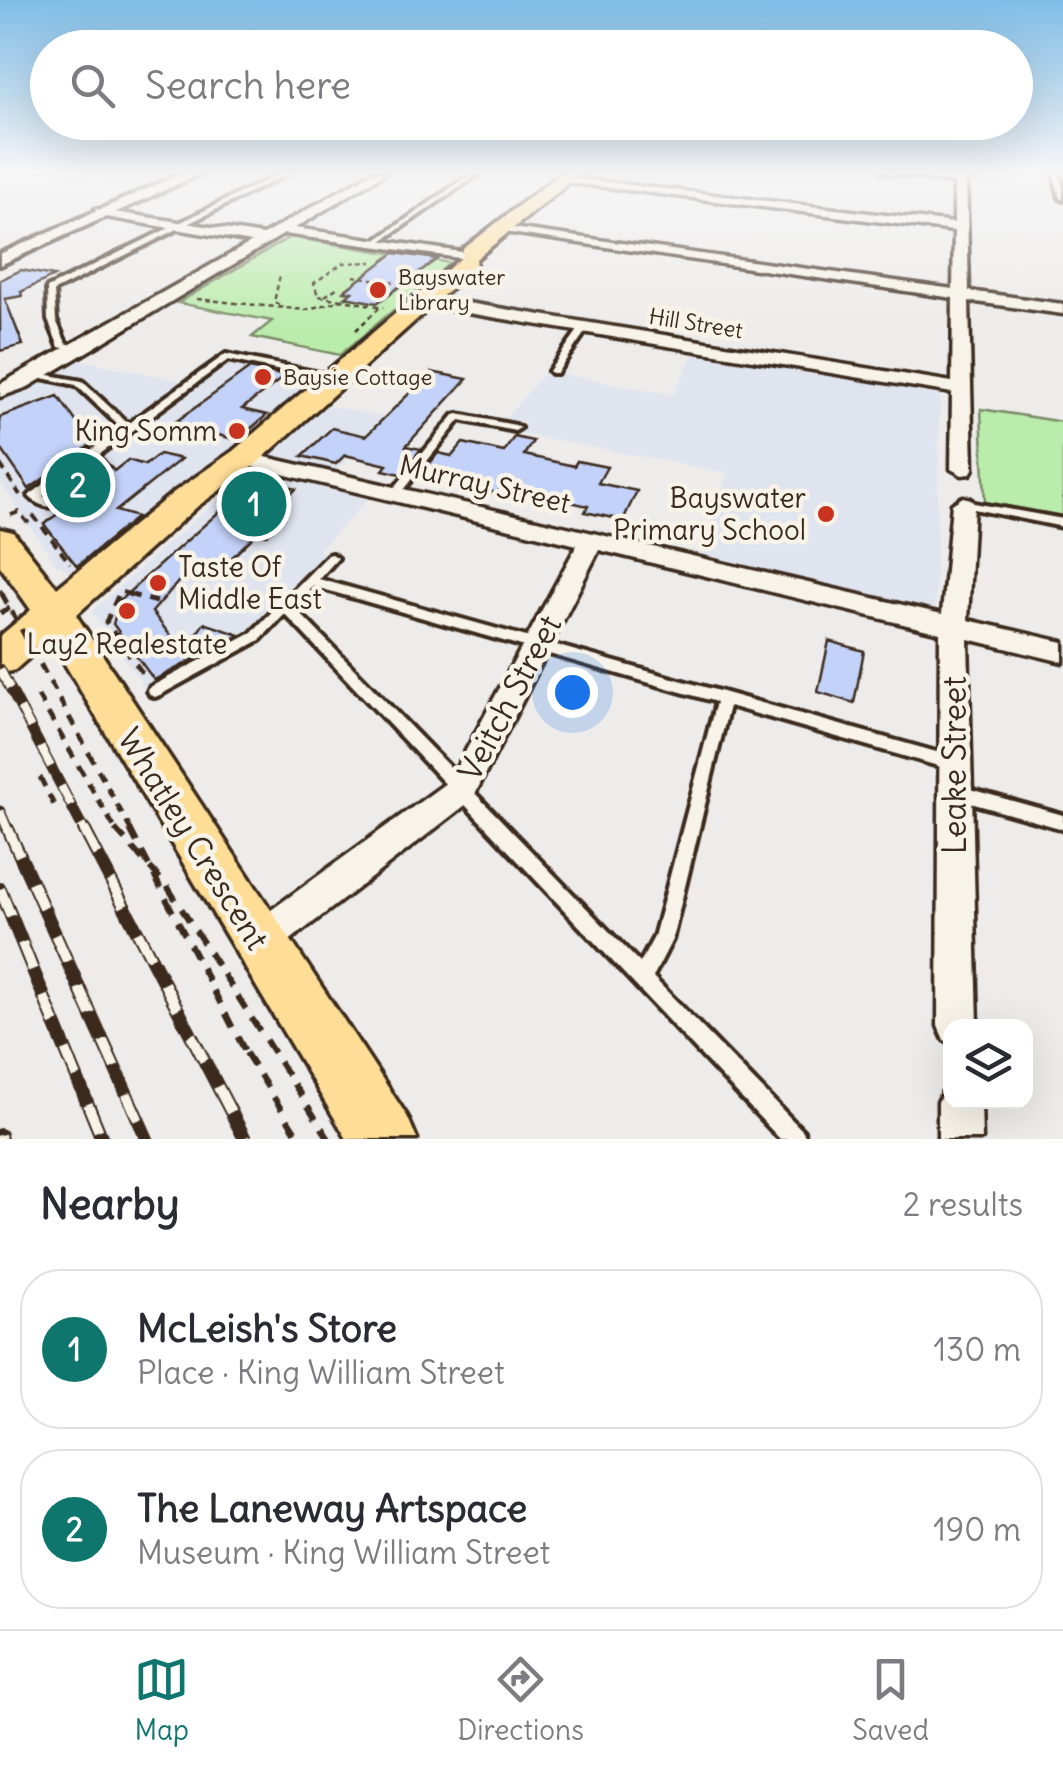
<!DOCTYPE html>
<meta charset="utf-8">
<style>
:root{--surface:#fff;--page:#f2f2f3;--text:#2b2b33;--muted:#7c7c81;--line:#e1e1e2;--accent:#0f766e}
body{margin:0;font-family:Delius,sans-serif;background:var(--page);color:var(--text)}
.controls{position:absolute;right:30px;bottom:30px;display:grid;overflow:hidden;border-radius:20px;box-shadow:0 10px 40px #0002}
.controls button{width:90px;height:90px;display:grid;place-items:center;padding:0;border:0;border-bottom:2px solid var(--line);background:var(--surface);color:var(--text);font:50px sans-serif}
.you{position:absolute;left:572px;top:692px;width:35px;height:35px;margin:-25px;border:8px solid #fff;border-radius:50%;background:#1a73e8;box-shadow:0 0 0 15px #1a73e833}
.badge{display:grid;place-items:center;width:65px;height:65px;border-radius:50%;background:var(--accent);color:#fff;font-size:32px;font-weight:700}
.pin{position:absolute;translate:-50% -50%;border:5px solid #fff;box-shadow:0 2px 10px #0006}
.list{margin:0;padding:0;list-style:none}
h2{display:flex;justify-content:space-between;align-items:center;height:130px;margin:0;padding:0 40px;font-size:42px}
h2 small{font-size:32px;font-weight:400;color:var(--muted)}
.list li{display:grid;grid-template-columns:65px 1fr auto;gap:30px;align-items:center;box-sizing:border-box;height:160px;margin:0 20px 20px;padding:0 20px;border:2px solid var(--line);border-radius:40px}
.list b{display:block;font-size:38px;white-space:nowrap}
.list p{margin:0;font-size:32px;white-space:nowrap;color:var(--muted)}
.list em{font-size:32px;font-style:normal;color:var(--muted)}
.icon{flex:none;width:55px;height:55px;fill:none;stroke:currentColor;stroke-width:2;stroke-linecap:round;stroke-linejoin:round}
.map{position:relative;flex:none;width:1063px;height:1139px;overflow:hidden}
.search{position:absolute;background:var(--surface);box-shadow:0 10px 40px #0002;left:30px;right:30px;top:30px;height:110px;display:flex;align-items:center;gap:25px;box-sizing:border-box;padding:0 35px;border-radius:55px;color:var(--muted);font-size:38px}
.sheet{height:490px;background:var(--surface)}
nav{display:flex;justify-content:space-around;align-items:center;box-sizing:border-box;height:140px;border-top:2px solid var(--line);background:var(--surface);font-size:28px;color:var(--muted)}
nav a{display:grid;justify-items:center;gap:5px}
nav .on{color:var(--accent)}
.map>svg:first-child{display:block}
</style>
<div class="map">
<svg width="1063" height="1139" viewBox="0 0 1063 1139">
<rect width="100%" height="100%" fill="#edeceb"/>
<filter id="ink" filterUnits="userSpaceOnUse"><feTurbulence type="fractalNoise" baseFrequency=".01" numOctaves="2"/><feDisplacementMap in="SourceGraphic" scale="20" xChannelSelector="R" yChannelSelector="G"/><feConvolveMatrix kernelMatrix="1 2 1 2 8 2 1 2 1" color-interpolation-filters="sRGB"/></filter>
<g filter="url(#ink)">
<g fill="#e0e4ef">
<polygon points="694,353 940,394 935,609 700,554 728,473 519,433 526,423 505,419 546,371 673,395"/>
<polygon points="65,357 198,384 228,360 318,379 276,416 306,423 325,405 387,418 320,486 368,499 319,550 338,556 255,643 153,699 91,612 245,475 211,467 81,578 55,563 0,482 0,391"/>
</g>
<g fill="#baecac" stroke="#7a8b65" stroke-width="2.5">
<polygon points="290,237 450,263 340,355 252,337 272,321 178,303"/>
<polygon points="981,409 1063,422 1063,516 985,502"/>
</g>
<g fill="#c3d2f9" stroke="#3b2a1e" stroke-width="2.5">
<polygon points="394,253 437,259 377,303 345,297 352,292 344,291"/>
<polygon points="21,270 54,276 21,292 22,296 5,299 23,345 0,351 0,280"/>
<polygon points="250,368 285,376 242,409 267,415 237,440 174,423"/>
<polygon points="431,372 467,379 406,446 421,449 401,474 383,470 387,465 345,455 336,464 302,456 332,428 366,436"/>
<polygon points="58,396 92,444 29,489 0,447 0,417"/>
<polygon points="514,437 533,441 524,455 574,466 577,461 607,467 598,483 637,491 623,520 585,512 588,506 502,486 497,493 477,489 480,484 424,471 438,453 452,456 463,443 504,452"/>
<polygon points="159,454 181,459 116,511 137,517 77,566 44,524 78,499 55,492 102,457 114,471 128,460 145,465"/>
<polygon points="256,479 296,489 270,514 284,518 267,535 258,532 209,580 186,573 152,612 184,653 204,623 240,635 154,680 113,624 120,600"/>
<polygon points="829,641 864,651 854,703 818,692"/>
</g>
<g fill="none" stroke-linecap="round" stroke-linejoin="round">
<defs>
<g id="service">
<polygon points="283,172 291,172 54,291 56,320 66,343 83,349 79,352 59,347 48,320 47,288"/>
<polygon points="474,172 481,172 379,243 375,243 375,241"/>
<polygon points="1053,172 1059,172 1063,187 1063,200 1060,198"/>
<polygon points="581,326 588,328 557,373 551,373 549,371"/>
<path d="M226,354L334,376L339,379L334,382L228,360L43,496L54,504L52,506C44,508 34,502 29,496L31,494L121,428L76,385L33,376V372L82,381L128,424Z"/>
<polygon points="458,414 515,425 520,428 515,431 460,420 399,496 391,496 389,494 391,492 454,415"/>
<polygon points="963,501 1063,519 1063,527 959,506 957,504"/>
<path d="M332,554L338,558L319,579L958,758L960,763L958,768L952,770L729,706L672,940L653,977L803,1131L806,1139H780L285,614L260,640L160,695L155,697L150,695L148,691L150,687L250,634L328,555ZM312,586L716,702L654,937L640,963L293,606Z"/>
<polygon points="959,786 1063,815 1063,829 953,798 951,793 953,788"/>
</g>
<g id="minor">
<polygon points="373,172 387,172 295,228 462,252 467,253 467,259 284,234 28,387 0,397 0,384 252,242 100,216 95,209 263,235"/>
<polygon points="882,172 954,176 954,172 966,172 969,291 1063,304 1063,314 969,301 973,469 970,474 962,475 951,469 952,393 425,306 417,301 425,296 952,382 953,298 491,230 498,226 953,289 954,231 557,181 563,177 954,223 954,183"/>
<polygon points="244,452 942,614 952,504 963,497 971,499 974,504 968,620 1063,642 1063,662 968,639 978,1026 950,1026 950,1043 944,1040 938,1026 940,633 599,550 472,800 271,955 258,961 245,955 239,942 245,929 450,780 577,545 236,463 236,453"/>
<polygon points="950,1084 950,1102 981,1102 982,1139 938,1139 938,1102 945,1087"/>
</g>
<polygon id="tertiary" points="185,172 204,172 0,265 0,254"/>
<polygon id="primary" points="562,172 582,172 476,259 475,267 255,465 198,506 76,615 407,1116 417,1139 347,1139 50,639 15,670 0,674 0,636 31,610 0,566 0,529 13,532 57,588 174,492 233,451 462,257 463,249"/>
</defs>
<use href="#service" stroke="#3b2a1e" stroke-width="8"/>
<use href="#minor" stroke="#3b2a1e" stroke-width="7"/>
<use href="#tertiary" stroke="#3b2a1e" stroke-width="8"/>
<use href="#primary" stroke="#3b2a1e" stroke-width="7"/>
<g stroke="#3b2a1e" stroke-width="2.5" stroke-dasharray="5 4" stroke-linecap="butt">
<polyline points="353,276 413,285"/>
<polyline points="325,296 338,287"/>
<polyline points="197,299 305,310 342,300 384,307"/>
<polyline points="342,300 318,296 314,283 343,263 372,262"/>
<polyline points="279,305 274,302 280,275"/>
<polyline points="356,330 381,306"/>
</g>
<g stroke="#3b2a1e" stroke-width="4" stroke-dasharray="9 6" stroke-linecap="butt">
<polyline points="0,464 20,495"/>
<polyline points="11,515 19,512 27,522 35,519"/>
<polyline points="33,515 70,563"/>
<polyline points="122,592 136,596"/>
</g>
<g stroke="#3b2a1e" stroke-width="5" stroke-dasharray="11 9" stroke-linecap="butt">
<polyline points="128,594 157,602"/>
<polyline points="118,596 106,622 145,677"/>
<polyline points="0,613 13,606"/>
<polyline points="38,696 117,832"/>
<polyline points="40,777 56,809"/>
</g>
<g stroke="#3b2a1e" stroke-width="6" stroke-dasharray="15 11" stroke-linecap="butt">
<polyline points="115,829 167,886 329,1139"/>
<polyline points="246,1053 300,1139"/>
</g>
<use href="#service" fill="#f7f3e8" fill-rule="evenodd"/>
<use href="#minor" fill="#f7f3e8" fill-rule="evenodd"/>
<use href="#tertiary" fill="#f7f3e8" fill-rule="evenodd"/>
<use href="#primary" fill="#fede96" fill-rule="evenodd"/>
<defs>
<g id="rail-far1">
<polyline points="0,669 85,832"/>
<polyline points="0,811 9,832"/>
</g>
<g id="rail">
<polyline points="8,829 147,1139"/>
<polyline points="84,829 245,1139"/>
<polyline points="0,889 102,1139"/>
<polyline points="0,1135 1,1139"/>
</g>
</defs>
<use href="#rail-far1" stroke="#3b2a1e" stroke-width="11"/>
<use href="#rail" stroke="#3b2a1e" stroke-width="14"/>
<use href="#rail-far1" stroke="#f7f3e8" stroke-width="8" stroke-dasharray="22" stroke-linecap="butt"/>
<use href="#rail" stroke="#f7f3e8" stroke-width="10" stroke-dasharray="29" stroke-linecap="butt"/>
<polyline stroke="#3b2a1e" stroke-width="4" stroke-dasharray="9 6" stroke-linecap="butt" points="0,590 3,596"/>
<polyline stroke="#3b2a1e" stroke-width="5" stroke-dasharray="11 9" stroke-linecap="butt" points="2,594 132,832"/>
<polyline stroke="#3b2a1e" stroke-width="6" stroke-dasharray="15 11" stroke-linecap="butt" points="130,829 246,1053"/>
</g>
</g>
<linearGradient id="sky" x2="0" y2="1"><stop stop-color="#7fbce6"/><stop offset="0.52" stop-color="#f7f6f6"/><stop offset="1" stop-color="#f7f6f6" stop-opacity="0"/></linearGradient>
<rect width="1063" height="331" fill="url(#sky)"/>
<g fill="#c8321e" stroke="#f7f3e8" stroke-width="4">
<circle cx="378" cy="290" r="10"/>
<circle cx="263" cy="377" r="10"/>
<circle cx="237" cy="431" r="10"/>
<circle cx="826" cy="514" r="10"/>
<circle cx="158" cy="583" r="10"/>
<circle cx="127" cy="611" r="10"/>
</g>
<g text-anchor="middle" stroke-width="9" stroke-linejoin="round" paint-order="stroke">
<g font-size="22" fill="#3b2a1e" stroke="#f7f3e8" text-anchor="start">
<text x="398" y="285">Bayswater<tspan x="398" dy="25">Library</tspan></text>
<text x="283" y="385">Baysie Cottage</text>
</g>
<g font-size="22" fill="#3b2a1e" stroke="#f7f3e8">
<text transform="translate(696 323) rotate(9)" y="8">Hill Street</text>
</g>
<g font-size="28" fill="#3b2a1e" stroke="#f7f3e8" text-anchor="end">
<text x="217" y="441">King Somm</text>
<text x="806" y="508">Bayswater<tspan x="806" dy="32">Primary School</tspan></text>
<text x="178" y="577" text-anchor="start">Taste Of<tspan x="178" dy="32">Middle East</tspan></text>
<text x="127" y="654" text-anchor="middle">Lay2 Realestate</text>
</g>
<g font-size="28" fill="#3b2a1e" stroke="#f7f3e8">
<text transform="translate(485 484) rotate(13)" y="10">Murray Street</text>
</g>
<g font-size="32" fill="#3b2a1e" stroke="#f7f3e8">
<text transform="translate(510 698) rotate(-62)" y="11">Veitch Street</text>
<text transform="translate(955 765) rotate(-90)" y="11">Leake Street</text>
<text transform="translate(193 839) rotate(58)" y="11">Whatley Crescent</text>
</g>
</g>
</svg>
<div class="controls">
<button><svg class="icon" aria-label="layers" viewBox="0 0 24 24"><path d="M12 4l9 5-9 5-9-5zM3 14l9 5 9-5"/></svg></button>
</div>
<div class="you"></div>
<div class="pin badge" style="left:254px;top:504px">1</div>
<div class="pin badge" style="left:78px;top:485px">2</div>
<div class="search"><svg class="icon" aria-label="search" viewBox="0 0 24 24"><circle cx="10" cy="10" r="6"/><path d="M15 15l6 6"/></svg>Search here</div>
</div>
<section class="sheet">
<h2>Nearby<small>2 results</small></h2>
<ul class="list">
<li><span class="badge">1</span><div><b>McLeish's Store</b><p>Place · King William Street</p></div><em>130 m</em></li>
<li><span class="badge">2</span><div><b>The Laneway Artspace</b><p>Museum · King William Street</p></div><em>190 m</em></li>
</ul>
</section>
<nav>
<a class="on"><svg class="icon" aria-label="map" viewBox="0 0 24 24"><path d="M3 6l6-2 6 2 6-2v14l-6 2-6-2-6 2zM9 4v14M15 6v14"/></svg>Map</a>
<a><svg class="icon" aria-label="directions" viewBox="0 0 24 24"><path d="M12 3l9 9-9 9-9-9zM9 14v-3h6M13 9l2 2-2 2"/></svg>Directions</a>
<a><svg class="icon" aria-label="saved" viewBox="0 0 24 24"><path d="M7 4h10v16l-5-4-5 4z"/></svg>Saved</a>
</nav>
